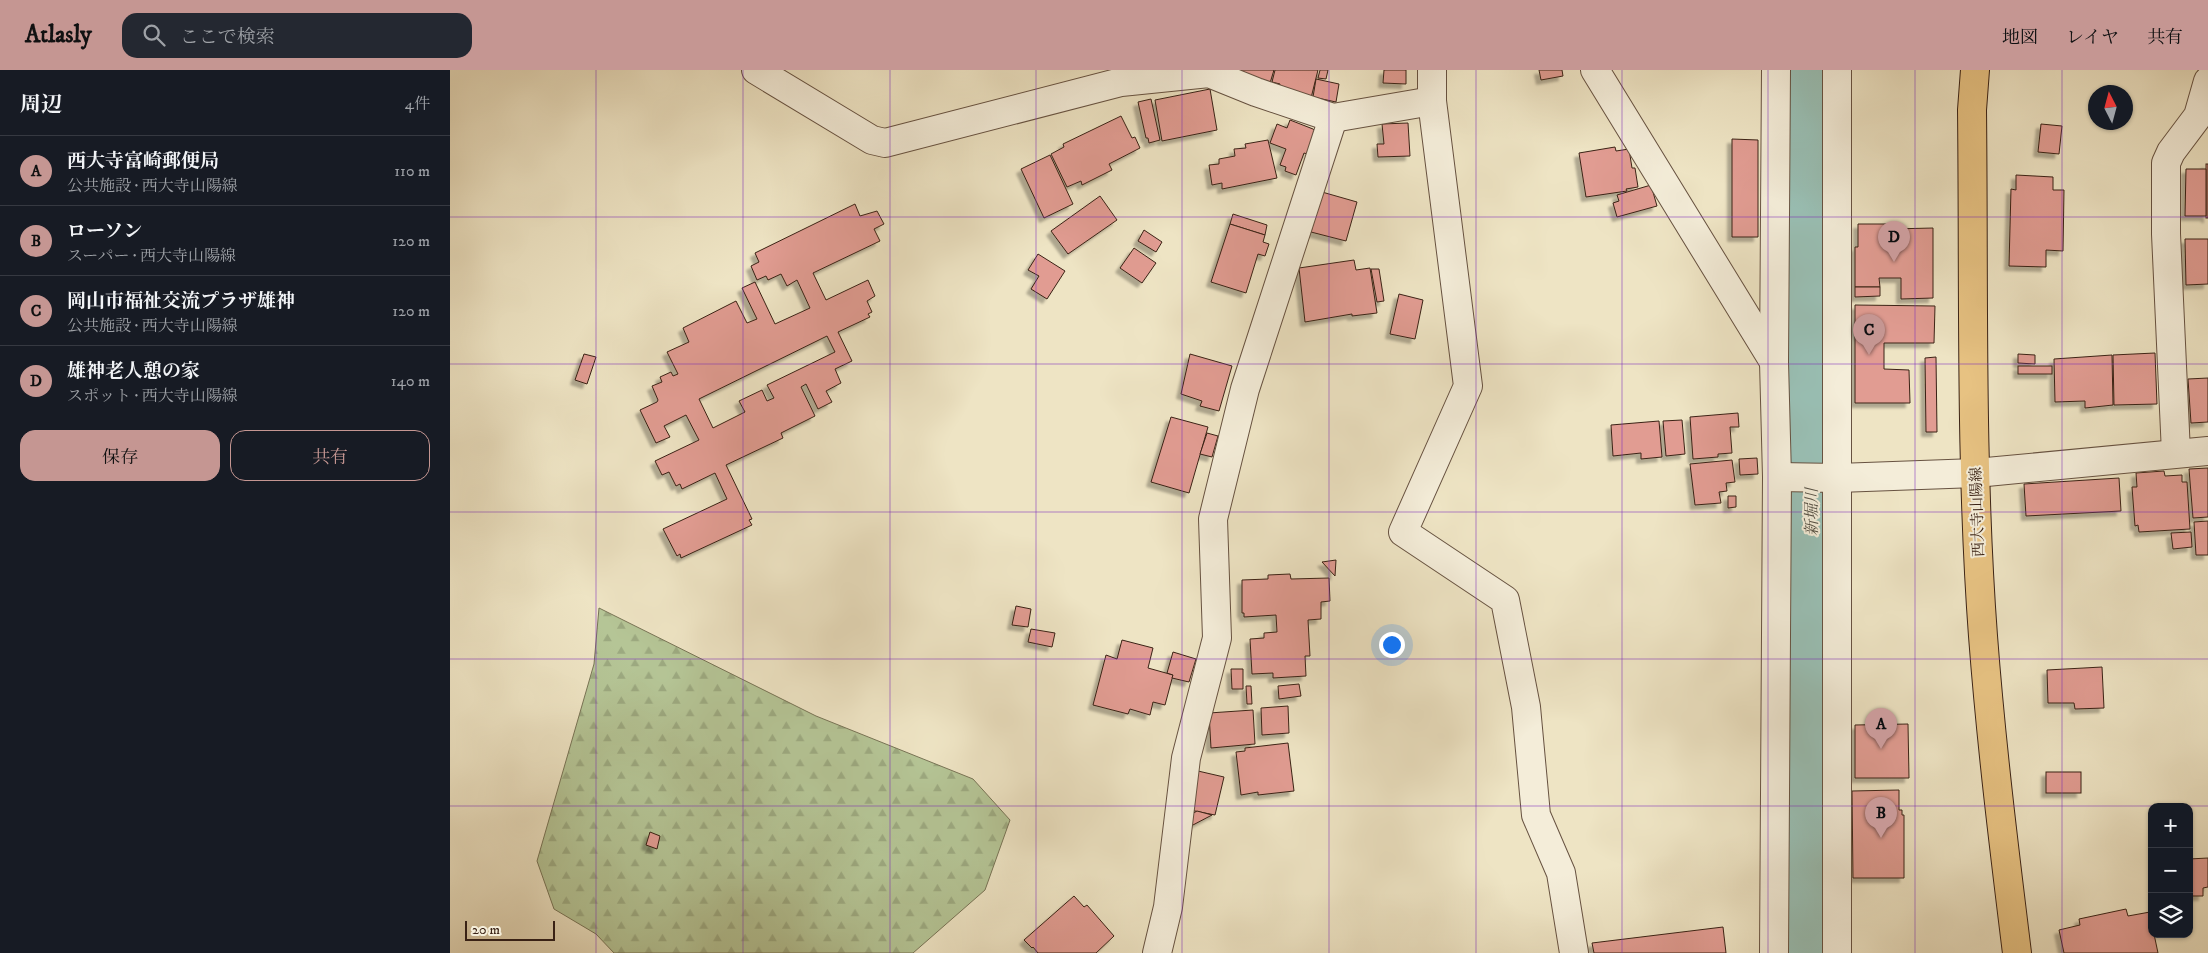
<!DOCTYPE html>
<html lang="ja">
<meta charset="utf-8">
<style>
:root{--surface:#171b24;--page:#242831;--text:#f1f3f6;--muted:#9ea1a6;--line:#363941;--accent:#c59692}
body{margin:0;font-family:"IM FELL DW Pica","Noto Serif JP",serif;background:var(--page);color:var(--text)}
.controls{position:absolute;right:15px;bottom:15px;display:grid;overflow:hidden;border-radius:10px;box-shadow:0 1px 4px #0004}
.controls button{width:45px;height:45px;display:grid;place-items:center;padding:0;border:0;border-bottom:1px solid var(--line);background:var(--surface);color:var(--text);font:25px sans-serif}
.compass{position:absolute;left:1638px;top:15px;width:45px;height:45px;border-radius:50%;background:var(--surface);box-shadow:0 1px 4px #0004;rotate:354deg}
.scale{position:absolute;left:15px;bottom:12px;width:90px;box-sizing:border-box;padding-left:5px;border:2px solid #3a2215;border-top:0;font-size:14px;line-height:18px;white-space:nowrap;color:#3a2215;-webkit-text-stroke:4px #f4edd9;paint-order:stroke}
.you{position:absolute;left:941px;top:574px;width:18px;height:18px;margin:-12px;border:4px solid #fff;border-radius:50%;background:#1a73e8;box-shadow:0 0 0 8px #1a73e833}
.badge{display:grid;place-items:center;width:32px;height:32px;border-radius:50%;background:var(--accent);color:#111;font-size:16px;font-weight:700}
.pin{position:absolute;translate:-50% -41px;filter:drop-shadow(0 1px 2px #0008)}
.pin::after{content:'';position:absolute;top:26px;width:18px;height:15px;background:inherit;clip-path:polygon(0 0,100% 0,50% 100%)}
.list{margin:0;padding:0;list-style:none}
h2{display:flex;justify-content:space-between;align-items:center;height:65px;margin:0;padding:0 20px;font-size:21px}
h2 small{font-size:16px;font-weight:400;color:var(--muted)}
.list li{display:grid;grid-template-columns:32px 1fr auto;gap:15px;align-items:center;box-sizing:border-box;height:70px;padding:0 20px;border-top:1px solid var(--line)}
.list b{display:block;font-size:19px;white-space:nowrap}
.list p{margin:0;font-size:16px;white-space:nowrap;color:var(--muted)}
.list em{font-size:16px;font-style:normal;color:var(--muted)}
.actions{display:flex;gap:10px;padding:15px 20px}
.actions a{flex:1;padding:11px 0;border:1px solid var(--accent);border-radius:15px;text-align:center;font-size:18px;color:var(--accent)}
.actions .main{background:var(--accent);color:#111}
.icon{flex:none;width:28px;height:28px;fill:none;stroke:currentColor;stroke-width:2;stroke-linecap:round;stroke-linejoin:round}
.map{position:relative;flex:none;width:1758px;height:883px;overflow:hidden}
header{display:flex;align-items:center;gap:30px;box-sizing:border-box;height:70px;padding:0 25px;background:var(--accent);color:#111}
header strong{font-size:24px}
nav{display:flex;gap:28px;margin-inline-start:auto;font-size:18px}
.search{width:350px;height:45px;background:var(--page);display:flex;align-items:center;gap:12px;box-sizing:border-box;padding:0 18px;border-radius:15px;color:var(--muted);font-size:19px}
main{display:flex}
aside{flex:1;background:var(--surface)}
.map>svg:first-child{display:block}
</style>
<header>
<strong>Atlasly</strong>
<div class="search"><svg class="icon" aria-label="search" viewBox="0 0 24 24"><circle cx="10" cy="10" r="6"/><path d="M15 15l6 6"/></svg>ここで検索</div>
<nav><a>地図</a><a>レイヤ</a><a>共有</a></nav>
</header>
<main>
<aside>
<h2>周辺<small>4件</small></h2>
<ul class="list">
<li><span class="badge">A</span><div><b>西大寺富崎郵便局</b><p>公共施設 · 西大寺山陽線</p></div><em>110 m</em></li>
<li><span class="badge">B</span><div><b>ローソン</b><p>スーパー · 西大寺山陽線</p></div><em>120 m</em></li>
<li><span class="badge">C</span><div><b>岡山市福祉交流プラザ雄神</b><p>公共施設 · 西大寺山陽線</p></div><em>120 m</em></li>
<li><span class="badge">D</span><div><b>雄神老人憩の家</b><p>スポット · 西大寺山陽線</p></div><em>140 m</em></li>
</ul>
<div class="actions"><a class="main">保存</a><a>共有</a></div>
</aside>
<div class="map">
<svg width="1758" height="883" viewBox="0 0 1758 883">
<defs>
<pattern id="forest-firs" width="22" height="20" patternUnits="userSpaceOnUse" patternTransform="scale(1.25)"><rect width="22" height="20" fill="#b5c596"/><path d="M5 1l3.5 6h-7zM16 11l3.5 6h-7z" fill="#9ca980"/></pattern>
<filter id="shadow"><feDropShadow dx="-4.5" dy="4.5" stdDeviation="1" flood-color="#0004"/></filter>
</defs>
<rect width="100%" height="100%" fill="#eee4c4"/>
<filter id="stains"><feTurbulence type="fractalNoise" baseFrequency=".004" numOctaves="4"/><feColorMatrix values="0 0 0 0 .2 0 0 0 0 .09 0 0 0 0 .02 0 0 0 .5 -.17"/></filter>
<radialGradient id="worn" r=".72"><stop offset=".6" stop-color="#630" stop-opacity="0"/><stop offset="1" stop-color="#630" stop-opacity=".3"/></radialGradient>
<polygon fill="url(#forest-firs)" stroke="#787456" points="149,538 366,646 523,709 560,750 535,820 463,883 164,883 146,864 104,839 87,791 144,594"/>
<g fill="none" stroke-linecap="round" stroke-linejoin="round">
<polyline stroke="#99bfb4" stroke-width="54" points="1360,0 1362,883"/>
</g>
<g fill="#e19c92" stroke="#3a2215" fill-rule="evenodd" filter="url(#shadow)">
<polygon points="774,0 824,0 820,13"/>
<polygon points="825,0 868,0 861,28 829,20 830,14 822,12"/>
<polygon points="870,0 878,0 876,9 868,8"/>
<polygon points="934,0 956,0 956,14 933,13"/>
<polygon points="1089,0 1112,0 1113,6 1091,10"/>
<polygon points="866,9 889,14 886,32 863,27"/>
<polygon points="760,19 767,60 712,71 705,30"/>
<polygon points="701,29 710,70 699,73 698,68 696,68 688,32"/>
<polygon points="671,46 682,68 685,67 690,78 659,94 662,100 632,115 631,111 617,117 601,84 614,77 613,74"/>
<polygon points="840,50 863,59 865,61 857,84 854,83 846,105 835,101 836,97 830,95 836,79 820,73 827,54 837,58"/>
<polygon points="958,53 960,86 928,87 927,74 934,74 932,54"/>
<polygon points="1591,54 1612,56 1609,84 1588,82"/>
<polygon points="1282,69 1308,70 1308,167 1282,167"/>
<polygon points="818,70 827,108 772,119 772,113 762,115 759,95 769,94 769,89 785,86 784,79 796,78 795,74"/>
<polygon points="1165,77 1166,81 1179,79 1182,98 1185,98 1188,117 1176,119 1177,121 1136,127 1129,83"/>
<polygon points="600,85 623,134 594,148 571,99"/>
<rect x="1756" y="94" width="2" height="54"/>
<polygon points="1736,99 1756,99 1756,146 1735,146"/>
<polygon points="1566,105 1603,107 1603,120 1614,120 1613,181 1596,180 1596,197 1559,196 1561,119 1566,120"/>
<polygon points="1201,115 1207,136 1167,147 1163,133 1169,131 1167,125"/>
<polygon points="872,122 907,132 896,171 861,162"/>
<polygon points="650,126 667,150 618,184 601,161"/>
<path d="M405,134L410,146L427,141L434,154L424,159L430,171L363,203L376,230L418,210L425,226L417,231L422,242L418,244L420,247L388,262L402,291L385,299L391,313L376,321L382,332L368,339L356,314L351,317L365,346L331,363L333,368L276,395L302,449L299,450L302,455L231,488L230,484L227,486L213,459L277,429L265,403L232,419L230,414L226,416L219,402L212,405L205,391L249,370L236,345L214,356L220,367L206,373L190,340L207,332L208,330L202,316L212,312L210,307L221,302L223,306L228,304L217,282L239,272L233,258L286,231L297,253L307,249L292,218L305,212L325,254L360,238L347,210L337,216L331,204L318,210L316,206L307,210L301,196L309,192L305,183ZM377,266L385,282L317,315L324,328L317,331L312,320L289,331L295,342L263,358L249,329L251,328Z"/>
<polygon points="783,144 817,155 815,165 780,154"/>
<polygon points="780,154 815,165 813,172 819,174 815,186 808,184 796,223 761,212"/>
<polygon points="1408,154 1441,154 1441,159 1483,158 1483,228 1451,229 1451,208 1429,208 1430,217 1405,217 1405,177 1408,177"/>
<polygon points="694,160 712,172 706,182 688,171"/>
<polygon points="1735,169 1758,169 1758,214 1736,215"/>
<polygon points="684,178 706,193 692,213 670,198"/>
<polygon points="588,184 615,201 597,229 581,219 589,206 578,200"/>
<polygon points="904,190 906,200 920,198 927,243 902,246 902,244 855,252 849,198"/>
<polygon points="921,199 929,199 934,231 927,232"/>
<polygon points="1405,217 1430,217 1430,226 1405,227"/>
<polygon points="949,224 973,230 965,269 940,264"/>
<polygon points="1405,235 1485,236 1484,273 1434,273 1434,299 1459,300 1460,333 1405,333"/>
<polygon points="1705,283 1707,334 1664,335 1663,285"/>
<polygon points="134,284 146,287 137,314 125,310"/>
<polygon points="740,284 782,296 769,341 750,336 752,331 731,324"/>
<polygon points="1568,284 1585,285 1585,294 1568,293"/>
<polygon points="1662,285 1663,335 1635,338 1635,331 1605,332 1604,289"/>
<polygon points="1486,287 1487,362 1476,362 1475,288"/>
<rect x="1568" y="296" width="34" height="8"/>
<polygon points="1758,308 1758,352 1741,353 1738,309"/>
<polygon points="1288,343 1289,357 1280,357 1282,383 1268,384 1268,387 1243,389 1240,347"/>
<polygon points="721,347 758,357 739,423 701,412"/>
<polygon points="1232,350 1235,384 1216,386 1213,351"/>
<polygon points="1209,351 1212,387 1191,389 1191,383 1163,386 1161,355"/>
<polygon points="757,363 768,366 762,387 750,384"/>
<polygon points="1307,388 1308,404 1290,405 1289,389"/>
<polygon points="1282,390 1285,412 1276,413 1277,421 1269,422 1271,433 1245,435 1240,394"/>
<polygon points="1758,398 1758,447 1743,448 1739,399"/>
<polygon points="1714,401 1715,406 1732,405 1732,412 1737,412 1740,459 1689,462 1688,455 1685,456 1682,417 1687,417 1686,403"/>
<polygon points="1669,408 1671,441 1576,446 1574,414"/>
<polygon points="1278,426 1286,426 1286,437 1278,438"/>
<polygon points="1758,451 1758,485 1746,485 1744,452"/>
<polygon points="1741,462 1742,477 1723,479 1721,463"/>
<polygon points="886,490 885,506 872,492"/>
<polygon points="840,504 841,509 879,508 880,531 871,532 871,549 858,550 860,586 855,586 856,606 823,608 823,603 802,604 800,569 814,568 814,563 827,562 826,545 794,547 794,543 792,543 792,510 818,509 818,505"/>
<polygon points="566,536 581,539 578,557 562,555"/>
<polygon points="581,559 605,563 602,577 578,572"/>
<polygon points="672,570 703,578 698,598 723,605 715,635 703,632 700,645 680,639 678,644 643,635 656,585 667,589"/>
<polygon points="723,582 746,589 739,612 722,608 723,605 717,603"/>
<polygon points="1652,597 1654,638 1625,639 1624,633 1598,633 1597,600"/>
<polygon points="781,599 793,599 793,619 782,619"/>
<polygon points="849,614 851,626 829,629 828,616"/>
<polygon points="796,616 801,616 802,634 797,634"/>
<polygon points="838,636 839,663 812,665 811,638"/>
<polygon points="803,640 805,674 761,678 759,643"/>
<polygon points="1458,654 1459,708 1405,708 1405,655"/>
<polygon points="838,673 844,721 808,725 808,722 791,725 786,682 795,681 795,678"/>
<polygon points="748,701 774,707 765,745 740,740"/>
<rect x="1596" y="702" width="35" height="21"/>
<polygon points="1449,720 1449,740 1452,740 1452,745 1454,745 1454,808 1403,808 1402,721"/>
<polygon points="747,741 762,745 741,756 737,747"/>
<polygon points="200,762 210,766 207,779 196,775"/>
<polygon points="1758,788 1758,817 1753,818 1753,826 1739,826 1739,789"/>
<polygon points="624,826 634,837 637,835 664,866 646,883 588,883 583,877 582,878 574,870"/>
<polygon points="1676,839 1678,846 1700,842 1702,864 1704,864 1708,883 1614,883 1609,860 1630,855 1629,849"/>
<polygon points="1273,857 1276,883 1144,883 1142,873"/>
</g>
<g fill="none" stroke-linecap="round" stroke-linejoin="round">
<defs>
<g id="minor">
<polyline points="306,0 422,70 435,73 671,12 759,3 806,22 883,48 982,31"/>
<polyline points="982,0 982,31 1018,316 953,462 1055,530 1076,637 1086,745 1111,803 1124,883"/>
<polyline points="1145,0 1324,292"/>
<polyline points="1726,383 1716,164 1716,93 1721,82 1748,46 1758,11"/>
<polyline points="1327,407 1388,408 1526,403 1758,381"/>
<polyline points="707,883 718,837 736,688 767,568 763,449 795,319 883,48"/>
<polyline points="1324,883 1327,407 1324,292 1326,0"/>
<polyline points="1387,883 1387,0"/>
</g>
<path id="major" d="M1525,0L1522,40C1524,215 1520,392 1533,566C1541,672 1554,778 1567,883"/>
</defs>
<use href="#minor" stroke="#675241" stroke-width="30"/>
<use href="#major" stroke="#3a2215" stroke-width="30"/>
<use href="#minor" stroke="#f4edd9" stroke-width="28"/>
<use href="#major" stroke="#e7c282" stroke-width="28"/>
</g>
<path fill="none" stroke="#7b2cbf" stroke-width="1" stroke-opacity="0.55" d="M146,0V883M293,0V883M440,0V883M586,0V883M732,0V883M879,0V883M1026,0V883M1172,0V883M1318,0V883M1465,0V883M1612,0V883M0,147H1758M0,294H1758M0,442H1758M0,589H1758M0,736H1758"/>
<g text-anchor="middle" stroke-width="4" stroke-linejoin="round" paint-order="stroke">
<g font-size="15" fill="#3a2215" stroke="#f4edd9">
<text transform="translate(1527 442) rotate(-92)" y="5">西大寺山陽線</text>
</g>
<g font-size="16" font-style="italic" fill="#565145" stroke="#f4edd9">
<text transform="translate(1361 442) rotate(-90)" y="6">新堀川</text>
</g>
</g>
<rect width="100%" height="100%" filter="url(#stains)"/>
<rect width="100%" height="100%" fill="url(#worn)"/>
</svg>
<div class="controls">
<button>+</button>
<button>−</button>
<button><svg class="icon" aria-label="layers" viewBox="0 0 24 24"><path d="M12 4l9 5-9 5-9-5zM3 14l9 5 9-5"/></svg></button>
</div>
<svg class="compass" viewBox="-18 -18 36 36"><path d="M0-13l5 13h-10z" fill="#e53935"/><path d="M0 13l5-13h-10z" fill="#9ea1a6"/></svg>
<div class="scale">20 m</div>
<div class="you"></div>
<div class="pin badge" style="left:1431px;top:679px">A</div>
<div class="pin badge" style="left:1431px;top:768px">B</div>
<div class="pin badge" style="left:1419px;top:285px">C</div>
<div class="pin badge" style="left:1444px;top:192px">D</div>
</div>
</main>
